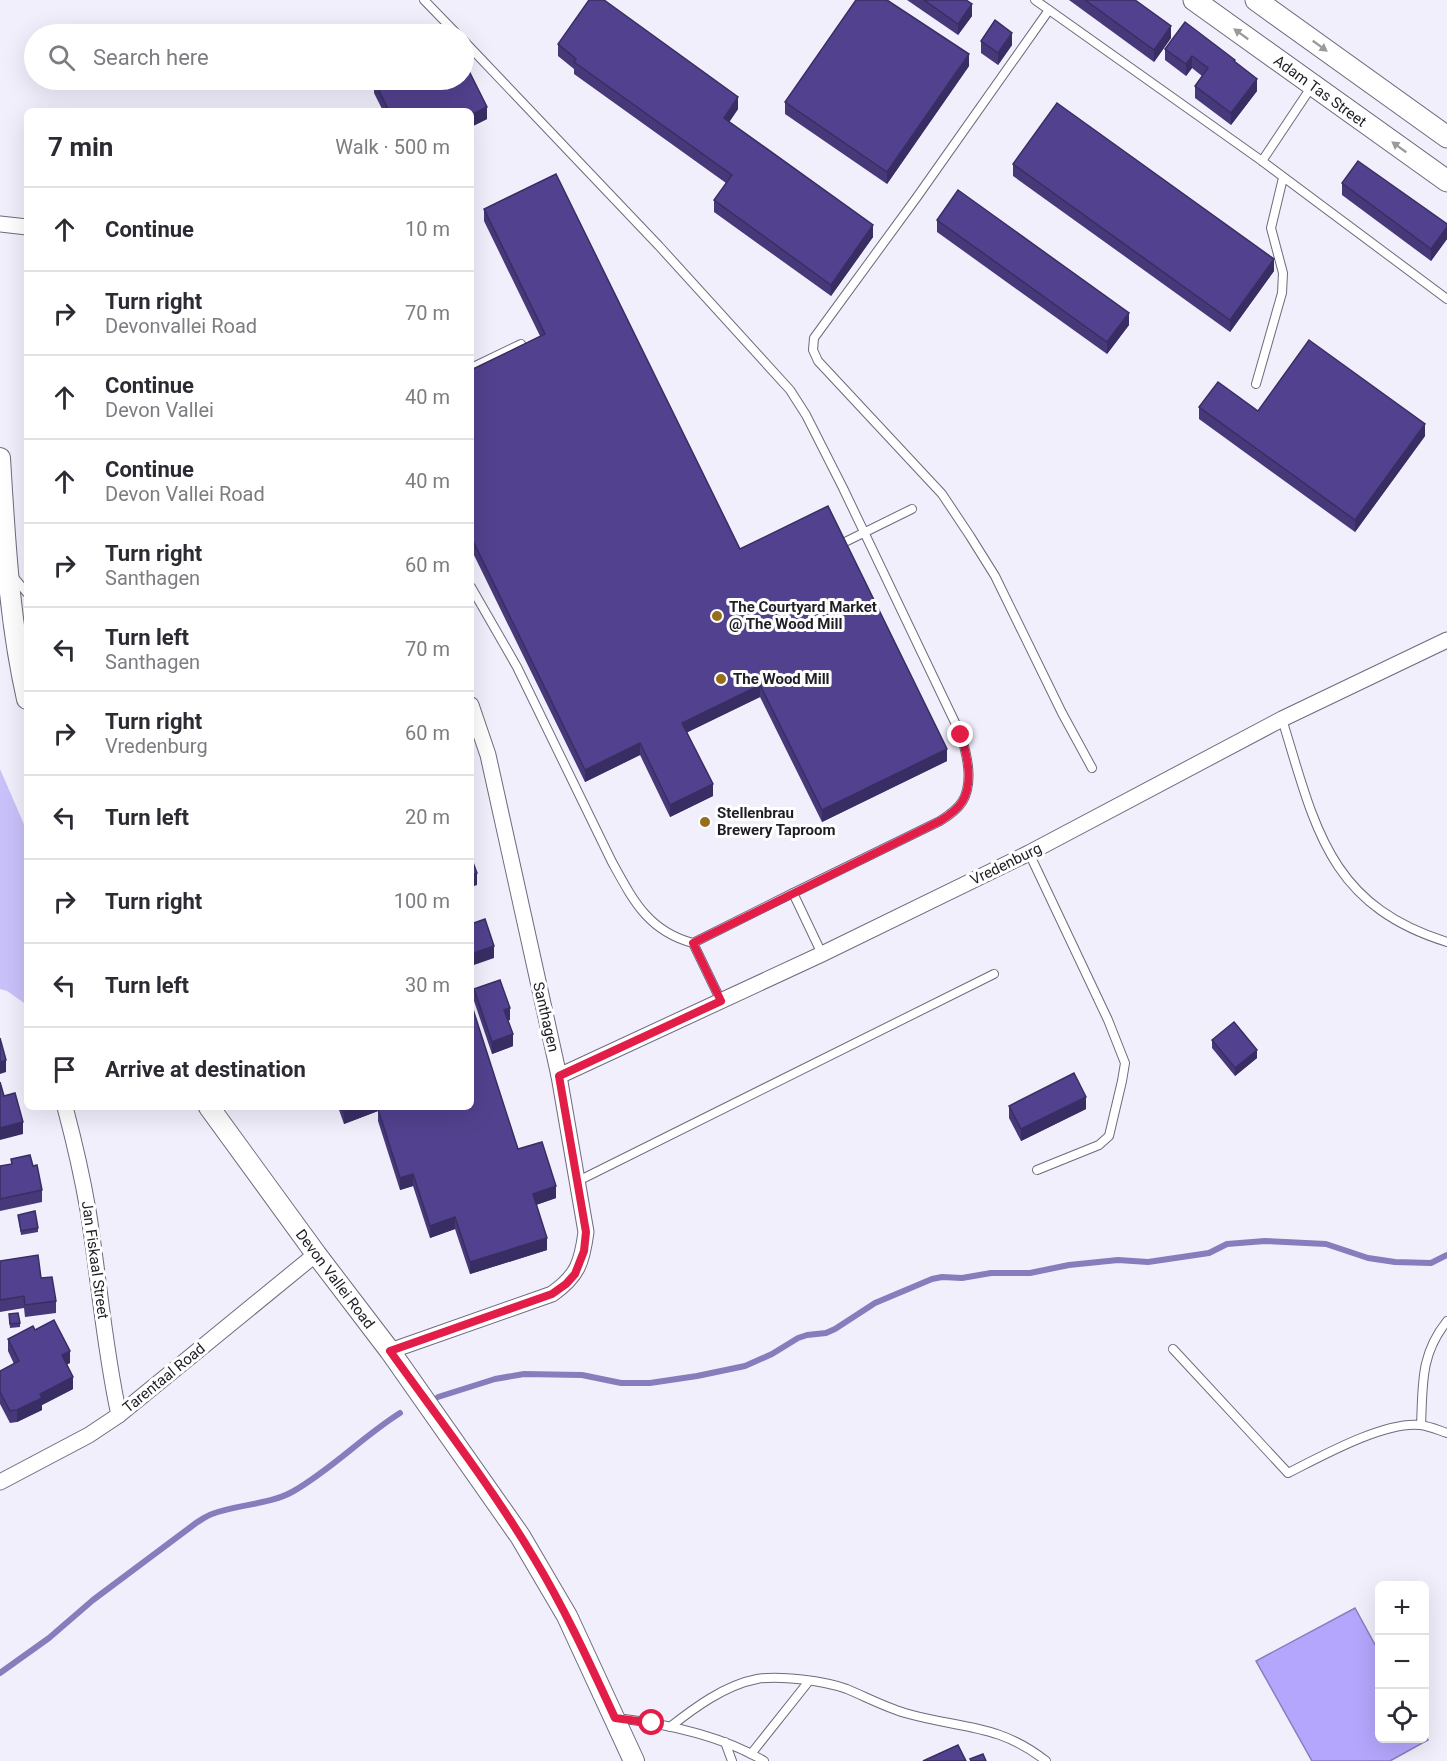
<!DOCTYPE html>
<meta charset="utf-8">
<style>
:root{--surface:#fff;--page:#f2f2f3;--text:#2b2b33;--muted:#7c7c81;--line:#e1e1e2}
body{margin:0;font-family:Roboto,sans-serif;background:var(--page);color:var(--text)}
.controls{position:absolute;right:18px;bottom:18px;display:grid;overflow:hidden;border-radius:9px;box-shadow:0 6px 24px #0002}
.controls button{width:54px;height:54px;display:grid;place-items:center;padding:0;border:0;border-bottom:2px solid var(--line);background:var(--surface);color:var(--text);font:30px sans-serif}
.stop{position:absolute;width:18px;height:18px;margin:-14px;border:4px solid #e11d48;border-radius:50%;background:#fff}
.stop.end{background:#e11d48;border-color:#fff;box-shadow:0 2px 6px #0008}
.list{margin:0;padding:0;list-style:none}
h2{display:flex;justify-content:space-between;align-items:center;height:78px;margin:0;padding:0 24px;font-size:26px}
h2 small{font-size:20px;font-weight:400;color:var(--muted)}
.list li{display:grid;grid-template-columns:39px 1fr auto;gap:18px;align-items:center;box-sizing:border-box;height:84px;padding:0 24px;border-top:2px solid var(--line)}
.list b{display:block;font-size:22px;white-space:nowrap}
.list p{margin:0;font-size:20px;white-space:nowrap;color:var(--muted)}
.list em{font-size:20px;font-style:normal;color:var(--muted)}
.icon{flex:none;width:33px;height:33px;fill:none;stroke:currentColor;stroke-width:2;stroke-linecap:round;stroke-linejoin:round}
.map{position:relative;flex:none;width:1447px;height:1761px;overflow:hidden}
.search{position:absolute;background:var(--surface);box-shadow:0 6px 24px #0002;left:24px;top:24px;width:450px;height:66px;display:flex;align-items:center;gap:15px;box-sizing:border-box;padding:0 21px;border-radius:33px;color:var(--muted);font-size:22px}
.panel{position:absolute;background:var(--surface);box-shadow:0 6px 24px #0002;left:24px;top:108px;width:450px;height:1002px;border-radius:9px}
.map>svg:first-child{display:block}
</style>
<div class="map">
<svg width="1447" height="1761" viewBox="0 0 1447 1761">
<rect width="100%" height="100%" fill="#f1effc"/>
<polygon fill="#c9c2fa" points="0,769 27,831 27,1005 7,991 0,989"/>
<polygon fill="#b4a6fc" stroke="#877dbc" stroke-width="1.5" points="1355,1608 1379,1652 1380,1738 1424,1738 1425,1734 1428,1740 1390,1761 1312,1761 1256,1661"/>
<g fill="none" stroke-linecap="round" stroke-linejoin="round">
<g stroke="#877dbc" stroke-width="6">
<polyline points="438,1397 495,1379 524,1374 582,1375 621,1383 650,1383 697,1376 745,1366 772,1354 798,1338 807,1335 826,1333 835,1329 875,1303 932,1279 942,1277 962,1278 991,1273 1030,1273 1069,1265 1118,1260 1148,1262 1209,1253 1227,1244 1265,1241 1326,1244 1368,1258 1395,1262 1431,1263 1447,1255"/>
<path d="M0,1673L49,1638L93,1600L196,1523C201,1520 206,1516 212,1514C238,1504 268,1505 292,1492C331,1470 362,1437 400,1413"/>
</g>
<defs>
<g id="service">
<polyline points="424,0 457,34"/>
<polyline points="1035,0 1262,161 1447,299"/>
<polyline points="1049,10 917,197 814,338 813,350 818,361 942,494 970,536 995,576 1062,713 1092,768"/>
<path d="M464,41L659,246L790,390L806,415L843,488L961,735C967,755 974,783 962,802C957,810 948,816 940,821L793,893L822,954"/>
<polyline points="1262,161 1312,86"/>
<polyline points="471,368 521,344"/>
<polyline points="1256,384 1282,293 1283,273 1271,228 1283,178"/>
<polyline points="841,544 912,509"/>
<polyline points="12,575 27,593"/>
<path d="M471,587L517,667L612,862C633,900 648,931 693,943L793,893"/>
<path d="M1282,719C1315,826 1328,905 1447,942"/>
<polyline points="1029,853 1108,1020 1125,1063 1122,1081 1109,1136 1099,1145 1037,1170"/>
<polyline points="693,943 721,1001"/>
<polyline points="578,1181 994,974"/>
<path d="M1173,1349L1288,1473C1320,1457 1384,1421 1420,1425C1429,1426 1438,1430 1447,1433"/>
<path d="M1421,1425C1423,1384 1420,1355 1447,1321"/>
<path d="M617,1718C667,1724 721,1735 764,1761"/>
<path d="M670,1727C694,1708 725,1685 757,1679C779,1675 825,1681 847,1689C866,1697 885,1707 905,1713C960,1729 998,1723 1046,1761"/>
<polyline points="725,1742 732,1761"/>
<polyline points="751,1754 809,1681"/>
</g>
<g id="minor">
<polyline points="0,224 27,227"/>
<polyline points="559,1076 822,954 1029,853 1282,719 1447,640"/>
<path d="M65,1107C74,1141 82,1175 88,1210C99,1278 104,1347 119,1415"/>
<path d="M390,1351L552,1294C578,1276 582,1262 586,1232L559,1076L488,755L471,705"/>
<polyline points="0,1482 89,1435 119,1415 316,1254"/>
</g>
<g id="tertiary">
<path d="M0,458C5,539 9,620 27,699"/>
<polyline points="209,1107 316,1254 390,1351 520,1536 567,1616 634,1761"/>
</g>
<g id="secondary">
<polyline points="1194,0 1447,181"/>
<polyline points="1256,0 1447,137"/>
</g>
</defs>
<use href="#service" stroke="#6d6b7d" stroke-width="10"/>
<use href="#minor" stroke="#6d6b7d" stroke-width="17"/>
<use href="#tertiary" stroke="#6d6b7d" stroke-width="22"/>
<use href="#secondary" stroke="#6d6b7d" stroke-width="23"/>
<use href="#service" stroke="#fff" stroke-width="8"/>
<use href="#minor" stroke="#fff" stroke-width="15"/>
<use href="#tertiary" stroke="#fff" stroke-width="20"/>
<use href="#secondary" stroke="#fff" stroke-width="21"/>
</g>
<g fill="#47387a">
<polygon points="907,0 966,0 972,16 958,35"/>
<polygon points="1069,0 1135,0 1171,38 1154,62"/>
<polygon points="981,41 1012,45 998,65 981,53"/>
<polygon points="558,44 738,109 729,122 873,237 831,296 714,212 714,200 726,183 574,74 574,69 558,56"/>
<polygon points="1165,49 1235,62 1257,91 1231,125 1195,98 1195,86 1202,76 1192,68 1186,76 1165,60"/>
<polygon points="464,61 487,107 487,119 471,127 471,111 383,111 374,93 374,81 376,80 464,80"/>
<polygon points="969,66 887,184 785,114 785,102"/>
<polygon points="1013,164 1274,271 1230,332 1013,176"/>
<polygon points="1342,183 1447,224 1447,239 1431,261 1342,195"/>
<polygon points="484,209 740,549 947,761 822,822 760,697 687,732 713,796 670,817 640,755 585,782 471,549 471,370 540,336 484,221"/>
<polygon points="937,220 1129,325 1107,354 937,232"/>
<polygon points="1199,407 1258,411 1425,436 1355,532 1199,419"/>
<polygon points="474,989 510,1020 508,1020 513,1046 492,1054 474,1001"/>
<polygon points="1212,1040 1257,1058 1235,1076 1212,1048"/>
<polygon points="1009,1106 1086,1109 1021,1141 1009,1118"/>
<polygon points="338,1107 471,1107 518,1149 556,1198 536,1205 547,1250 470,1274 455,1229 430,1238 413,1186 400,1190 378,1121 378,1111 344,1124"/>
<polygon points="11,1159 33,1166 42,1190 42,1202 0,1211 0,1166 11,1164"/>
<polygon points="18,1215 38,1228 38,1232 21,1235"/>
<polygon points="0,1261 41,1278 56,1301 56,1313 25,1317 24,1308 0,1312"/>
<polygon points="9,1318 20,1323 20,1327 10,1328"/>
<polygon points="35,1330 70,1363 67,1364 73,1389 42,1405 42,1410 17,1422 10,1423 0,1404 0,1371 14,1364 8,1351 8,1339"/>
</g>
<g fill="#392e63">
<polygon points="972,4 972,16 958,35 958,24"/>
<polygon points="1171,26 1171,38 1154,62 1154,50"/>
<polygon points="1012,33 1012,45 998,65 998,53"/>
<polygon points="969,54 969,66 887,184 887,172"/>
<polygon points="1192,56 1192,68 1186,76 1186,64"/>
<polygon points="1257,79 1257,91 1231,125 1231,113"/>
<polygon points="738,97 738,109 724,130 724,118"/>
<polygon points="487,107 487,119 471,127 471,115"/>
<polygon points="873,225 873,237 831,296 831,285"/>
<polygon points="1447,227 1447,239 1431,261 1431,249"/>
<polygon points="1274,259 1274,271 1230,332 1230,320"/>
<polygon points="1129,313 1129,325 1107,354 1107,342"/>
<polygon points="1425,424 1425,436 1355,532 1355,520"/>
<polygon points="760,685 760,697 682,735 682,723"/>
<polygon points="640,743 640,755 585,782 585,770"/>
<polygon points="947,749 947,761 822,822 822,810"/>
<polygon points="713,784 713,796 670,817 670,805"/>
<polygon points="477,873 477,885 471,887 471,875"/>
<polygon points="494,946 494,958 471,966 471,954"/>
<polygon points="510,1008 510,1020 504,1022 504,1010"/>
<polygon points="513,1034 513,1046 492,1054 492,1042"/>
<polygon points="1257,1050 1257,1058 1235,1076 1235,1068"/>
<polygon points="6,1060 6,1072 0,1074 0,1062"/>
<polygon points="1086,1097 1086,1109 1021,1141 1021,1129"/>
<polygon points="357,1107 389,1107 378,1109 378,1111 344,1124 344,1112"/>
<polygon points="23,1122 23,1134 0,1140 0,1128"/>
<polygon points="413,1174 413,1186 400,1190 400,1178"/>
<polygon points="556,1186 556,1198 533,1206 533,1194"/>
<polygon points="455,1217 455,1229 430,1238 430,1226"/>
<polygon points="547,1238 547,1250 470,1274 470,1262"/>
<polygon points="70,1351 70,1363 62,1367 62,1355"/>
<polygon points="73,1377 73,1389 42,1405 42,1410 17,1422 17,1410 40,1394"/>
</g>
<g fill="#52418e" stroke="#392e63" stroke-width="1.5">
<polygon points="589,0 604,0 738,97 724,118 873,225 831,285 714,200 732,175 574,62 576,59 558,44"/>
<polygon points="856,0 887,0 969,54 887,172 785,102"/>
<polygon points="924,0 966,0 972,4 958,24"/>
<polygon points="1085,0 1135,0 1171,26 1154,50"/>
<polygon points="995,20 1012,33 998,53 981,41"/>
<polygon points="1185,22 1235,60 1234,61 1257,79 1231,113 1195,86 1208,68 1192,56 1186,64 1165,49"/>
<polygon points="464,61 487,107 471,115 471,111 389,111 374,81 376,80 464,80"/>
<polygon points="1057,103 1274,259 1230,320 1013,164"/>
<polygon points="1358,161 1447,224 1447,227 1431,249 1342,183"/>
<polygon points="556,174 740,549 828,506 947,749 822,810 760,685 682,723 713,784 670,805 640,743 585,770 471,537 471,370 545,334 484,209"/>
<polygon points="958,190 1129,313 1107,342 937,220"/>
<polygon points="1309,340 1425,424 1355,520 1199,407 1218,382 1258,411"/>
<polygon points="471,857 477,873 471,875"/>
<polygon points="485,919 494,946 471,954 471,924"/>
<polygon points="500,980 510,1008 504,1010 513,1034 492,1042 474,989"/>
<polygon points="471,1003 518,1149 542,1142 556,1186 533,1194 547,1238 470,1262 455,1217 430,1226 413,1174 400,1178 378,1109 384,1107 471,1107"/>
<polygon points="1234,1022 1257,1050 1235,1068 1212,1040"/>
<polygon points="0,1038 6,1060 0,1062"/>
<polygon points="1074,1073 1086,1097 1021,1129 1009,1106"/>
<polygon points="0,1082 4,1096 15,1093 23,1122 0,1128"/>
<polygon points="343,1107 357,1107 344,1112"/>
<polygon points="30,1155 33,1166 37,1165 42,1190 0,1199 0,1166 12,1164 11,1159"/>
<polygon points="35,1211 38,1228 21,1231 18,1215"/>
<polygon points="38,1255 41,1278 52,1277 56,1301 25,1305 24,1296 0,1300 0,1261"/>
<polygon points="18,1313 20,1323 10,1324 9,1314"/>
<polygon points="54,1320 70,1351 62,1355 73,1377 40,1394 42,1398 17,1410 10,1411 0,1392 0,1371 19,1361 8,1339 33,1326 35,1330"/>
<polygon points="958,1745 966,1761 923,1761"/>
<polygon points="983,1754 986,1761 971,1761 970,1759"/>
</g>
<defs><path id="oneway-solid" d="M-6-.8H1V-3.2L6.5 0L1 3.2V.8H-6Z" transform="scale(1.5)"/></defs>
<g fill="#9a9a9d">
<use href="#oneway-solid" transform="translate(1241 34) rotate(-144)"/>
<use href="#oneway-solid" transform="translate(1320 46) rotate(36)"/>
<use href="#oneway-solid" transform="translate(1399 147) rotate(-144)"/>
</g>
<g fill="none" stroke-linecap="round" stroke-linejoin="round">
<path stroke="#e11d48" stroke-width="8" d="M652,1723L615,1718C590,1664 565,1609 534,1558C491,1486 439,1419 390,1351L552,1294L566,1284L575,1274L584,1251L586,1232L559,1076L721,1001L693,943L940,821C948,816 957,810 962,802C974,783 967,755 961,735"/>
</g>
<g fill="#976e1a" stroke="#fff" stroke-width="2">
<circle cx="717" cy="616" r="6"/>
<circle cx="721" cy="679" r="6"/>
<circle cx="705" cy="822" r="6"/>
</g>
<g text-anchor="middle" stroke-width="6" stroke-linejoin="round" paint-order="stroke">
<g font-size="15" fill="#1f1e26" stroke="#fff">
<text transform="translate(1320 91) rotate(36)" y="5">Adam Tas Street</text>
<text transform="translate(1006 864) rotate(-26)" y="5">Vredenburg</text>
<text transform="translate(546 1017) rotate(77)" y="5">Santhagen</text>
<text transform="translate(95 1260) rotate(82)" y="5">Jan Fiskaal Street</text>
<text transform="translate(335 1279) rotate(53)" y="5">Devon Vallei Road</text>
<text transform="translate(164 1378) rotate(-39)" y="5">Tarentaal Road</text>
</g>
<g font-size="15" font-weight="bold" fill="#1f1e26" stroke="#fff" text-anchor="start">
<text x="729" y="612">The Courtyard Market<tspan x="729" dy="17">@ The Wood Mill</tspan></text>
<text x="733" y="684">The Wood Mill</text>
<text x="717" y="818">Stellenbrau<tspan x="717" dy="17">Brewery Taproom</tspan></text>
</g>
</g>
</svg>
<div class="controls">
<button>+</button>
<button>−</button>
<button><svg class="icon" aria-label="locate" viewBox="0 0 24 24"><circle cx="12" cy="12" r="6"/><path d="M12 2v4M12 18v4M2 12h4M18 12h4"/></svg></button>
</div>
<div class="stop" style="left:652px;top:1723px"></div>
<div class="stop end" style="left:961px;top:735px"></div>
<div class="search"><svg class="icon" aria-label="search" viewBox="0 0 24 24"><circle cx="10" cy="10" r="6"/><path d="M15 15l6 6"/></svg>Search here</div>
<section class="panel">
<h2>7 min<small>Walk · 500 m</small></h2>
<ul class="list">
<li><svg class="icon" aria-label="ahead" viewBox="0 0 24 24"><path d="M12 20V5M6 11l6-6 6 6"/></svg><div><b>Continue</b></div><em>10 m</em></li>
<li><svg class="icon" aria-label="right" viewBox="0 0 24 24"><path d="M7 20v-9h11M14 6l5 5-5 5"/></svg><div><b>Turn right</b><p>Devonvallei Road</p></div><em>70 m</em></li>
<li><svg class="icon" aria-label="ahead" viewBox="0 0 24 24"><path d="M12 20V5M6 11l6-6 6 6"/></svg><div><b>Continue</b><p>Devon Vallei</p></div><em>40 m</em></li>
<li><svg class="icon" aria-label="ahead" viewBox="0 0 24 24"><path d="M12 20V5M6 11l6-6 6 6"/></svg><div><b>Continue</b><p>Devon Vallei Road</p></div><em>40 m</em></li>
<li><svg class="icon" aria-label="right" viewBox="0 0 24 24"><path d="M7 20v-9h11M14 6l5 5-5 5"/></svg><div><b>Turn right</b><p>Santhagen</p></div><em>60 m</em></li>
<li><svg class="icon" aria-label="left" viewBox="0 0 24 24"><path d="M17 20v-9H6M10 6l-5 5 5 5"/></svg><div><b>Turn left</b><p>Santhagen</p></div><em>70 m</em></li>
<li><svg class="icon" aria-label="right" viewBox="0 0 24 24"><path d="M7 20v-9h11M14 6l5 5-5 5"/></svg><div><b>Turn right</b><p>Vredenburg</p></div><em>60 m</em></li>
<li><svg class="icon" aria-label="left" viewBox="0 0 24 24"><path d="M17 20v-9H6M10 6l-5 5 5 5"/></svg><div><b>Turn left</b></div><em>20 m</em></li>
<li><svg class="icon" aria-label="right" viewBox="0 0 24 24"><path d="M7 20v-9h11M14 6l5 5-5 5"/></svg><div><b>Turn right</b></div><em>100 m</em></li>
<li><svg class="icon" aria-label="left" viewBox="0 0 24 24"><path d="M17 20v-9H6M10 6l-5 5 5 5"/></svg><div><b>Turn left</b></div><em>30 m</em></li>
<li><svg class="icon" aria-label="arrive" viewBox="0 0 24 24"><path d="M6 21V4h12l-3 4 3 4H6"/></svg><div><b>Arrive at destination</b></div></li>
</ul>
</section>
</div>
